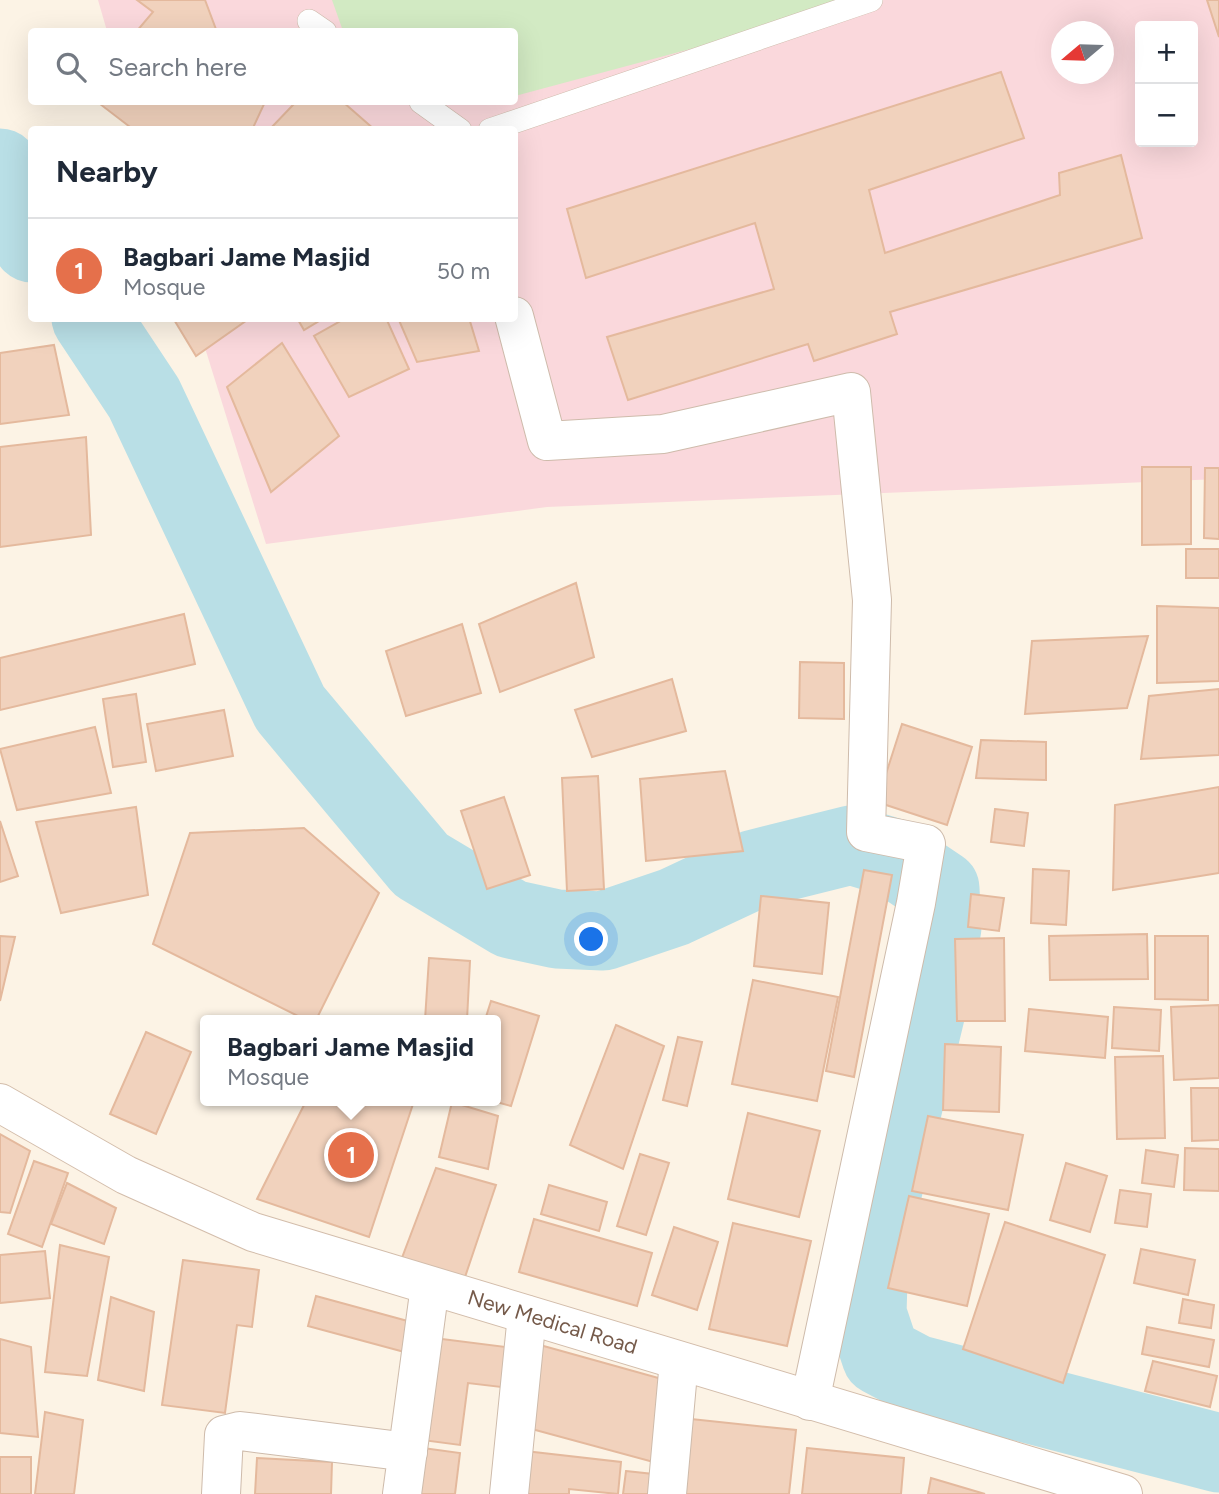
<!DOCTYPE html>
<meta charset="utf-8">
<style>
:root{--surface:#fff;--page:#f6f6f7;--text:#1f2937;--muted:#747a83;--line:#e0e1e3;--accent:#e5704b}
body{margin:0;font-family:Figtree,sans-serif;background:var(--page);color:var(--text)}
.controls{position:absolute;right:21px;top:21px;display:grid;overflow:hidden;border-radius:7px;box-shadow:0 7px 28px #0002}
.controls button{width:63px;height:63px;display:grid;place-items:center;padding:0;border:0;border-bottom:2px solid var(--line);background:var(--surface);color:var(--text);font:35px sans-serif}
.compass{position:absolute;left:1051px;top:21px;width:63px;height:63px;border-radius:50%;background:var(--surface);box-shadow:0 7px 28px #0002;rotate:251deg}
.you{position:absolute;left:592px;top:940px;width:24px;height:24px;margin:-18px;border:5px solid #fff;border-radius:50%;background:#1a73e8;box-shadow:0 0 0 10px #1a73e833}
.badge{display:grid;place-items:center;width:46px;height:46px;border-radius:50%;background:var(--accent);color:#fff;font-size:23px;font-weight:700}
.pin{position:absolute;translate:-50% -50%;border:4px solid #fff;box-shadow:0 2px 7px #0006}
.popup{position:absolute;left:200px;top:1015px;width:301px;height:91px;box-sizing:border-box;display:grid;place-content:center;border-radius:7px;background:var(--surface);filter:drop-shadow(0 2px 5px #0005);font-size:23px;white-space:nowrap;color:var(--muted)}
.popup b{font-size:26px;color:var(--text)}
.popup::after{content:'';position:absolute;left:50%;top:100%;margin-left:-14px;border:14px solid transparent;border-top-color:var(--surface)}
.list{margin:0;padding:0;list-style:none}
h2{display:flex;justify-content:space-between;align-items:center;height:91px;margin:0;padding:0 28px;font-size:30px}
h2 small{font-size:23px;font-weight:400;color:var(--muted)}
.list li{display:grid;grid-template-columns:46px 1fr auto;gap:21px;align-items:center;box-sizing:border-box;height:105px;padding:0 28px;border-top:2px solid var(--line)}
.list b{display:block;font-size:26px;white-space:nowrap}
.list p{margin:0;font-size:23px;white-space:nowrap;color:var(--muted)}
.list em{font-size:23px;font-style:normal;color:var(--muted)}
.icon{flex:none;width:38px;height:38px;fill:none;stroke:currentColor;stroke-width:2;stroke-linecap:round;stroke-linejoin:round}
.map{position:relative;flex:none;width:1219px;height:1494px;overflow:hidden}
.search{position:absolute;background:var(--surface);box-shadow:0 7px 28px #0002;left:28px;top:28px;width:490px;height:77px;display:flex;align-items:center;gap:18px;box-sizing:border-box;padding:0 24px;border-radius:7px;color:var(--muted);font-size:26px}
.panel{position:absolute;background:var(--surface);box-shadow:0 7px 28px #0002;left:28px;top:126px;width:490px;height:196px;border-radius:7px}
.map>svg:first-child{display:block}
</style>
<div class="map">
<svg width="1219" height="1494" viewBox="0 0 1219 1494">
<rect width="100%" height="100%" fill="#fcf3e5"/>
<path fill="#fad8dc" fill-rule="evenodd" d="M98,0H1219V479L547,507L266,544L196,319L514,318V130L138,129L129,102H514V32L107,31ZM1140,26H1193V142H1140ZM1062,32H1104V74H1062Z"/>
<polygon fill="#d2eac3" points="332,0 873,0 515,96 514,32 343,31"/>
<g fill="none" stroke-linecap="round" stroke-linejoin="round">
<g stroke="#b9dfe6" stroke-width="79">
<polyline points="0,168 32,243"/>
<polyline points="91,318 144,398 290,708 421,865 511,919 557,929 603,931 674,907 755,869 851,845 894,858 940,889 942,927 933,982 869,1247 867,1314 881,1356 915,1374 1219,1453"/>
</g>
</g>
<g fill="#f1d2bd" stroke="#e4b99d" stroke-width="2">
<polygon points="137,0 205,0 217,32 136,32 153,12"/>
<polygon points="1207,0 1219,0 1219,37"/>
<polygon points="1001,72 1024,138 869,190 885,253 1060,195 1059,173 1121,155 1142,238 890,312 897,334 814,361 808,344 628,400 607,337 774,289 755,223 586,278 567,209"/>
<polygon points="102,102 265,102 252,130 134,130 100,104"/>
<polygon points="287,102 343,102 375,130 269,130 293,105"/>
<polygon points="173,318 250,318 196,356"/>
<polygon points="297,318 324,318 304,330"/>
<polygon points="346,318 386,318 409,369 349,397 314,336"/>
<polygon points="398,318 469,318 479,351 417,362"/>
<polygon points="282,343 339,436 271,492 227,387"/>
<polygon points="54,345 69,415 0,424 0,353"/>
<polygon points="86,437 91,535 0,547 0,447"/>
<polygon points="1142,467 1191,467 1191,544 1142,545"/>
<polygon points="1205,468 1219,468 1219,539 1204,538"/>
<rect x="1186" y="549" width="33" height="29"/>
<polygon points="576,583 594,657 500,692 479,624"/>
<polygon points="1157,606 1219,608 1219,681 1157,683"/>
<polygon points="184,614 195,664 0,710 0,658"/>
<polygon points="462,624 481,693 406,716 386,651"/>
<polygon points="1148,636 1127,708 1025,714 1032,641"/>
<polygon points="800,662 844,663 844,719 799,718"/>
<polygon points="672,679 686,731 592,757 575,710"/>
<polygon points="1219,689 1219,755 1141,759 1149,696"/>
<polygon points="136,694 146,762 113,767 103,699"/>
<polygon points="224,710 233,756 156,771 147,724"/>
<polygon points="902,724 972,747 947,825 877,802"/>
<polygon points="95,727 111,793 17,810 0,749"/>
<polygon points="981,740 1046,742 1046,780 976,778"/>
<polygon points="725,771 743,851 646,861 640,779"/>
<polygon points="598,776 604,889 567,891 562,778"/>
<polygon points="1219,787 1219,873 1113,890 1115,805"/>
<polygon points="504,797 530,875 487,889 461,811"/>
<polygon points="136,807 148,895 61,913 36,822"/>
<polygon points="995,809 1028,813 1024,846 991,842"/>
<polygon points="0,821 18,876 0,882"/>
<polygon points="304,828 379,893 316,1020 306,1020 153,944 190,833"/>
<polygon points="1033,869 1069,871 1066,925 1031,923"/>
<polygon points="864,870 892,875 854,1077 826,1071"/>
<polygon points="971,894 1004,898 999,931 968,927"/>
<polygon points="761,896 829,903 822,974 754,966"/>
<polygon points="1147,934 1148,979 1050,980 1049,936"/>
<polygon points="0,936 15,937 0,1001"/>
<polygon points="1155,936 1208,936 1208,1000 1155,999"/>
<polygon points="1004,938 1005,1021 957,1021 955,939"/>
<polygon points="429,958 470,961 467,1020 425,1020"/>
<polygon points="753,980 838,997 817,1101 732,1084"/>
<polygon points="491,1001 539,1016 511,1106 493,1101 496,1101 496,1020 485,1020"/>
<polygon points="1219,1005 1219,1078 1174,1080 1171,1007"/>
<polygon points="1114,1007 1161,1010 1159,1051 1112,1048"/>
<polygon points="1029,1009 1108,1017 1105,1058 1025,1051"/>
<polygon points="616,1025 664,1046 623,1169 570,1145"/>
<polygon points="146,1032 191,1052 156,1134 110,1114"/>
<polygon points="678,1037 702,1042 687,1106 663,1100"/>
<polygon points="945,1044 1001,1047 999,1112 943,1110"/>
<polygon points="1163,1056 1165,1138 1117,1139 1115,1057"/>
<polygon points="1191,1088 1219,1088 1219,1140 1192,1141"/>
<polygon points="306,1101 414,1101 369,1237 257,1199"/>
<polygon points="452,1102 498,1116 488,1169 439,1157"/>
<polygon points="748,1113 820,1131 799,1217 728,1199"/>
<polygon points="928,1116 1023,1135 1008,1210 912,1191"/>
<polygon points="0,1134 30,1151 10,1213 0,1212"/>
<polygon points="1185,1148 1219,1149 1219,1191 1184,1190"/>
<polygon points="1146,1150 1178,1155 1174,1187 1142,1183"/>
<polygon points="640,1154 669,1163 646,1235 617,1226"/>
<polygon points="34,1161 68,1173 42,1247 8,1234"/>
<polygon points="1066,1163 1107,1176 1090,1232 1050,1220"/>
<polygon points="436,1168 496,1185 465,1277 400,1263"/>
<polygon points="67,1183 116,1208 104,1244 51,1224"/>
<polygon points="549,1185 607,1202 599,1231 541,1214"/>
<polygon points="1120,1190 1151,1194 1147,1227 1115,1223"/>
<polygon points="909,1196 989,1214 967,1306 888,1288"/>
<polygon points="534,1219 652,1253 637,1306 519,1272"/>
<polygon points="1005,1222 1105,1255 1063,1383 963,1349"/>
<polygon points="733,1223 811,1241 787,1346 709,1329"/>
<polygon points="674,1227 718,1242 697,1310 652,1295"/>
<polygon points="60,1245 109,1257 87,1376 45,1372"/>
<polygon points="1141,1249 1195,1260 1188,1295 1134,1283"/>
<polygon points="45,1251 50,1298 0,1303 0,1255"/>
<polygon points="183,1260 259,1270 252,1327 237,1325 225,1413 162,1405"/>
<polygon points="316,1296 415,1323 408,1353 308,1326"/>
<polygon points="111,1297 154,1312 144,1391 98,1380"/>
<polygon points="1183,1299 1214,1305 1211,1328 1179,1323"/>
<polygon points="1147,1327 1214,1340 1209,1367 1142,1354"/>
<polygon points="434,1338 506,1347 501,1387 468,1383 460,1445 422,1440"/>
<polygon points="0,1339 31,1347 38,1437 0,1433"/>
<polygon points="540,1345 662,1379 657,1463 528,1428"/>
<polygon points="1153,1361 1217,1376 1210,1407 1145,1391"/>
<polygon points="45,1412 83,1420 74,1494 35,1494"/>
<polygon points="691,1419 796,1430 789,1494 683,1494"/>
<polygon points="423,1448 460,1453 455,1494 418,1494"/>
<polygon points="807,1448 904,1458 901,1494 802,1494"/>
<polygon points="525,1451 621,1462 618,1494 569,1489 569,1494 521,1494"/>
<rect x="0" y="1457" width="31" height="37"/>
<polygon points="257,1458 332,1462 331,1494 255,1494"/>
<polygon points="626,1471 662,1475 660,1494 623,1494"/>
<polygon points="931,1478 985,1494 928,1494"/>
</g>
<g fill="none" stroke-linecap="round" stroke-linejoin="round">
<defs>
<g id="lane">
<polyline points="309,21 325,32"/>
<polyline points="421,102 460,130"/>
<polyline points="490,130 871,0"/>
</g>
<g id="street">
<polyline points="514,316 547,441 663,434 851,392 872,600 866,832 926,844 916,903 810,1401"/>
<polyline points="221,1494 224,1435 240,1431 408,1452"/>
<polyline points="402,1494 430,1286"/>
<polyline points="509,1494 527,1315"/>
<polyline points="667,1494 679,1361"/>
</g>
<g id="secondary">
<path id="s1" d="M0,1103L126,1175L253,1232L1123,1494"/>
</g>
</defs>
<use href="#lane" stroke="#cebbab" stroke-width="24"/>
<use href="#street" stroke="#cebbab" stroke-width="40"/>
<use href="#secondary" stroke="#d3bdab" stroke-width="40"/>
<use href="#lane" stroke="#fff" stroke-width="23"/>
<use href="#street" stroke="#fff" stroke-width="38"/>
<use href="#secondary" stroke="#fff" stroke-width="38"/>
</g>
<g text-anchor="middle" stroke-width="5" stroke-linejoin="round" paint-order="stroke">
<g font-size="21" fill="#755a4a" stroke="#fff7eb">
<text dy="7" stroke="none"><textPath href="#s1" startOffset="597">New Medical Road</textPath></text>
</g>
</g>
</svg>
<div class="controls">
<button>+</button>
<button>−</button>
</div>
<svg class="compass" viewBox="-18 -18 36 36"><path d="M0-13l5 13h-10z" fill="#e53935"/><path d="M0 13l5-13h-10z" fill="#747a83"/></svg>
<div class="you"></div>
<div class="pin badge" style="left:351px;top:1155px">1</div>
<div class="popup"><b>Bagbari Jame Masjid</b>Mosque</div>
<div class="search"><svg class="icon" aria-label="search" viewBox="0 0 24 24"><circle cx="10" cy="10" r="6"/><path d="M15 15l6 6"/></svg>Search here</div>
<section class="panel">
<h2>Nearby<small></small></h2>
<ul class="list">
<li><span class="badge">1</span><div><b>Bagbari Jame Masjid</b><p>Mosque</p></div><em>50 m</em></li>
</ul>
</section>
</div>
